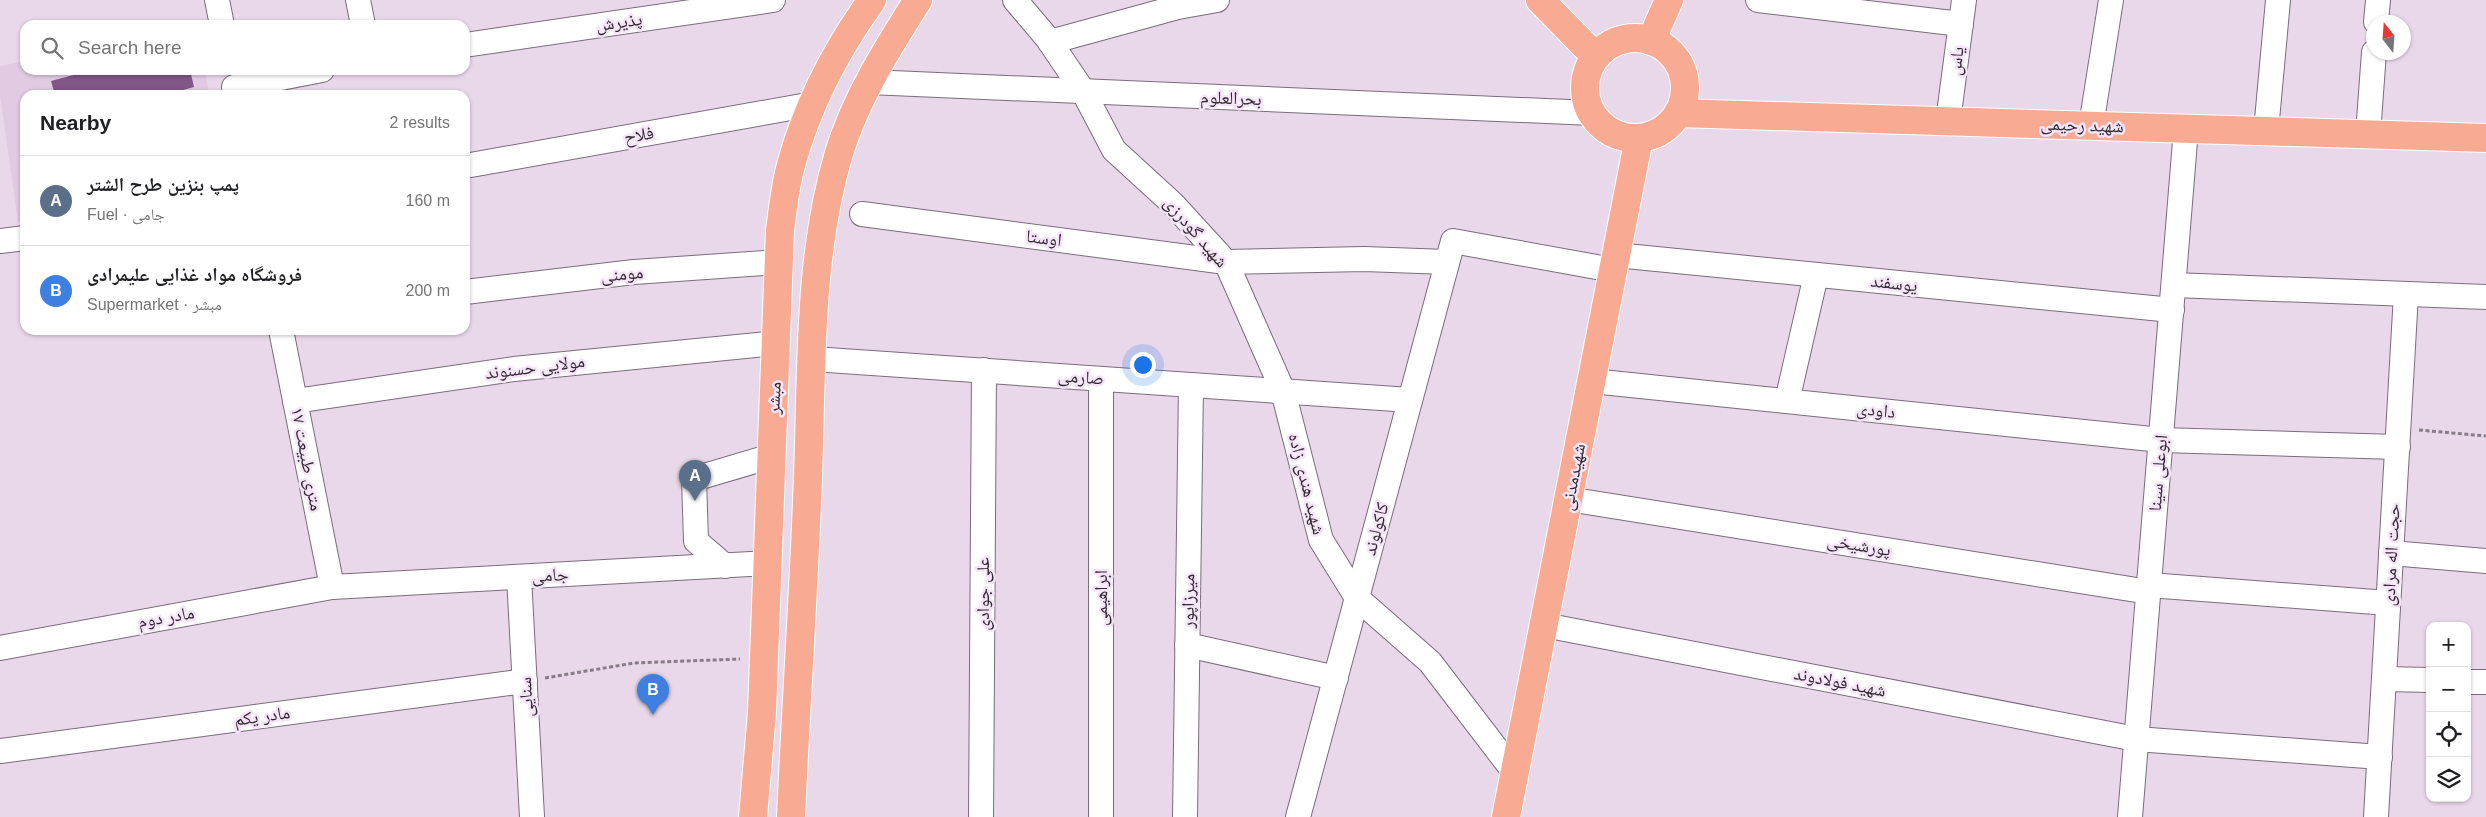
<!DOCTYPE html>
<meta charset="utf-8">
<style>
:root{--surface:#fff;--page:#f2f2f2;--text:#202124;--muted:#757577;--line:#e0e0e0;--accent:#0b8043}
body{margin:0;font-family:Arial,"Noto Naskh Arabic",sans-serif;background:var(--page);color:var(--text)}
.controls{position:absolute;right:15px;bottom:15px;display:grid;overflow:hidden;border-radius:10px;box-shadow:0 1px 4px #0004}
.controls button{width:45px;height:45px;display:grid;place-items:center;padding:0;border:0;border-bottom:1px solid var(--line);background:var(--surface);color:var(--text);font:25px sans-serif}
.compass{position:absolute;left:2366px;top:15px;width:45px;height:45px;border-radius:50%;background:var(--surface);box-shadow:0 1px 4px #0004;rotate:343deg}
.you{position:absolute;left:1142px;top:364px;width:18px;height:18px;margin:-12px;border:4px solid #fff;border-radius:50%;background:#1a73e8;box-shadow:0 0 0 8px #1a73e833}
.badge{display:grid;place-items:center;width:32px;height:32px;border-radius:50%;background:var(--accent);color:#fff;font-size:16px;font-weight:700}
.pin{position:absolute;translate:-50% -41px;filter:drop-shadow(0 1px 2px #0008)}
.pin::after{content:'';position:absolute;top:26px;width:18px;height:15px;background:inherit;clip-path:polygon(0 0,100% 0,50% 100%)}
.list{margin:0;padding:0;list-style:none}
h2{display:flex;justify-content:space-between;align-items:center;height:65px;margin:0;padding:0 20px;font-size:21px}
h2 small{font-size:16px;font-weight:400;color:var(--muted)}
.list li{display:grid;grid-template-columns:32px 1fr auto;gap:15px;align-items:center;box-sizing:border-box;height:90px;padding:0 20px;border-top:1px solid var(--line)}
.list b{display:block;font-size:19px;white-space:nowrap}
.list p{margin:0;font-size:16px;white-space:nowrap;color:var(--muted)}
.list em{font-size:16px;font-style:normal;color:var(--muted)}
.icon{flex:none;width:28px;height:28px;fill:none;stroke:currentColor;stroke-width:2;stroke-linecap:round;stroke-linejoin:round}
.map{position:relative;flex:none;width:2486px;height:817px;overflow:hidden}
.search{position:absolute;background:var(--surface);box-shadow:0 1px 4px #0004;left:20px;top:20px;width:450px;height:55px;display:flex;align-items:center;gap:12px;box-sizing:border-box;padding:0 18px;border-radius:15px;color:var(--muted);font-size:19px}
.panel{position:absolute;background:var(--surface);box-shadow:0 1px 4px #0004;left:20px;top:90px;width:450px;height:245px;border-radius:15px}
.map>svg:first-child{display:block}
</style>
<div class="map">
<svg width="2486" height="817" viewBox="0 0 2486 817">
<rect width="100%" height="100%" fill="#e9d8ea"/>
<polygon fill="#e1cbe3" points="25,61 25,70 205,70 209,95 25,95 25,221 18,222 0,95 0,66"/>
<polygon fill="#805786" points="92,70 190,70 194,87 165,95 55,95 51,81"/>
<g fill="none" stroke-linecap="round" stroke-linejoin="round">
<defs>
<g id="minor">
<polyline points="217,0 222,25"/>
<polyline points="358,0 363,25"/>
<polyline points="1015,0 1048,39 1083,91 1114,150 1173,204 1226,262 1283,391 1321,540 1357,598 1430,662 1515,773"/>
<polyline points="1758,0 1961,24"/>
<polyline points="2376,22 2378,0"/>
<polyline points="1050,42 1178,7 1217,0"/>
<polyline points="465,45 773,0"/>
<polyline points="869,82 1592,113"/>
<polyline points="234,87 322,70"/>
<polyline points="1948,121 1964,0"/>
<polyline points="2091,126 2111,0"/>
<polyline points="2266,131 2278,0"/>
<polyline points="2368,134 2374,52"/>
<polyline points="465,166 813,104"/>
<polyline points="862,214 1226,262 1364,259 1447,262"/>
<polyline points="0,241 25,238"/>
<polyline points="1616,255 2172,310"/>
<polyline points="2174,285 2486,297"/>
<polyline points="465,292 634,272 779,262"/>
<polyline points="281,330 332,587"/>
<polyline points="813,359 1410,400"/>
<polyline points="1592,381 2161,440 2398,447"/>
<polyline points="295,401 514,369 777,343"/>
<polyline points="1787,401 1816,275"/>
<polyline points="1568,499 2149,592"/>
<polyline points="2391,553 2486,561"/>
<polyline points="725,566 696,541 694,479 772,456"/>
<polyline points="519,577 532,817"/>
<polyline points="2149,585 2388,603"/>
<polyline points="1544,625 2136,739 2380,757"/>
<polyline points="1187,645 1336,678"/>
<polyline points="0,648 332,587 767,563"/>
<polyline points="2384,679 2430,680"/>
<polyline points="2467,682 2486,682"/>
<polyline points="0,751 525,681"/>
<polyline points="981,817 984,370"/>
<polyline points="1101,817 1101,379"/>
<polyline points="1185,817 1191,385"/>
<polyline points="1298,817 1453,241 1613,270"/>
<polyline points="2130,817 2186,129"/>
<polyline points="2376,817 2406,294"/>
</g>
<g id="major">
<polyline points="1540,0 1596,57"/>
<circle cx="1635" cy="88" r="50"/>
<polyline points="1651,41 1669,0"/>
<polyline points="1678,113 2486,138"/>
<path d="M753,817L762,712L780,230C783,209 785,186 791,165C807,106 836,50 872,0"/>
<path d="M791,817C796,703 804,590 808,476C812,368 808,257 839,153C856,98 887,49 918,0"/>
<polyline points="1506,817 1639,138"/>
</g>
</defs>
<use href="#minor" stroke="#7b6c7c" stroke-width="26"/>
<use href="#major" stroke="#fff" stroke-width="30"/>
<g stroke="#877c88" stroke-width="3" stroke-dasharray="4 2.5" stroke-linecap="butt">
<polyline points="2419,430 2486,436"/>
<polyline points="545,678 634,663 740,659"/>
</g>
<use href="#minor" stroke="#fff" stroke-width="24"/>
<use href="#major" stroke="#f8aa92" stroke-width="28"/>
</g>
<g text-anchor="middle" stroke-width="5" stroke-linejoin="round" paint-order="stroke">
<g font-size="18" fill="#302a31" stroke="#f6e5f8">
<text transform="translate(619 22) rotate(-8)" y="6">پذیرش</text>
<text transform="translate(1956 61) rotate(-83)" y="6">یاس</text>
<text transform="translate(1231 98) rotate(2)" y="6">بحرالعلوم</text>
<text transform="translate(2082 125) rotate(2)" y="6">شهید رحیمی</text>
<text transform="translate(639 135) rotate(-10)" y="6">فلاح</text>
<text transform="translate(1196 232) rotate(49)" y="6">شهید گودرزی</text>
<text transform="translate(1044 238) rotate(7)" y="6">اوستا</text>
<text transform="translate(622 274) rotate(-5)" y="6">مومنی</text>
<text transform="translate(1894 283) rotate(6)" y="6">یوسفند</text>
<text transform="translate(535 367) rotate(-7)" y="6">مولایی حسنوند</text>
<text transform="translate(1081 377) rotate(4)" y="6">صارمی</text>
<text transform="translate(774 398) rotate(-87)" y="6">مبشر</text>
<text transform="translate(1876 410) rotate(6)" y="6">داودی</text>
<text transform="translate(307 459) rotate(79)" y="6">۱۷ متری طبیعت</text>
<text transform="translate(2158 473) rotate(-85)" y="6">ابوعلی سینا</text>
<text transform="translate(1573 477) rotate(-79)" y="6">شهیدمدنی</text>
<text transform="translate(1307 484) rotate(76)" y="6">شهید هندی زاده</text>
<text transform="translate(1376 529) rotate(-75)" y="6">کاکولوند</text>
<text transform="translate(1859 545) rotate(9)" y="6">پورشیخی</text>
<text transform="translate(2391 555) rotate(-87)" y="6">حجت اله مرادی</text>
<text transform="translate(550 575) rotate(-3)" y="6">جامی</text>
<text transform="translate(983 594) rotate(-90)" y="6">علی جوادی</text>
<text transform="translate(1101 598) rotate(-90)" y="6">ابراهیمی</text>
<text transform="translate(1188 601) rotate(-89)" y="6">میرزاپور</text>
<text transform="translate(166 617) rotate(-10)" y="6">مادر دوم</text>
<text transform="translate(1840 682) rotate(11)" y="6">شهید فولادوند</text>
<text transform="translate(526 697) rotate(-93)" y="6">سنایی</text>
<text transform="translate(262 716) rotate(-8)" y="6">مادر یکم</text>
</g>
</g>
</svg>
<div class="controls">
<button>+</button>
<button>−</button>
<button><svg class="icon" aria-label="locate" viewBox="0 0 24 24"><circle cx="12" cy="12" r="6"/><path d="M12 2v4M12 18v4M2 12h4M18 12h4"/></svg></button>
<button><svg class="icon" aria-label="layers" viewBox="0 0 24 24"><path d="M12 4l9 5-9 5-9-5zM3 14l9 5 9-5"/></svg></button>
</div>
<svg class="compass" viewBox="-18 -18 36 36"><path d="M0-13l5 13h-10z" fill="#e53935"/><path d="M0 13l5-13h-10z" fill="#757577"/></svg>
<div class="you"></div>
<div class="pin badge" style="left:695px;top:501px;background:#5c6f8a">A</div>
<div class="pin badge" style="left:653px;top:715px;background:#3f7fe0">B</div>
<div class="search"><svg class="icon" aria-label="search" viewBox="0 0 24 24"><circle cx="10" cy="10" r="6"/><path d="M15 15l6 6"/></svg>Search here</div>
<section class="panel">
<h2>Nearby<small>2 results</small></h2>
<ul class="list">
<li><span class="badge" style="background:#5c6f8a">A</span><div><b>پمپ بنزین طرح الشتر</b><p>Fuel · جامی</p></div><em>160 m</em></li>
<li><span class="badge" style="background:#3f7fe0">B</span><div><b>فروشگاه مواد غذایی علیمرادی</b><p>Supermarket · مبشر</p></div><em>200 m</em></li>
</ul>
</section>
</div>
